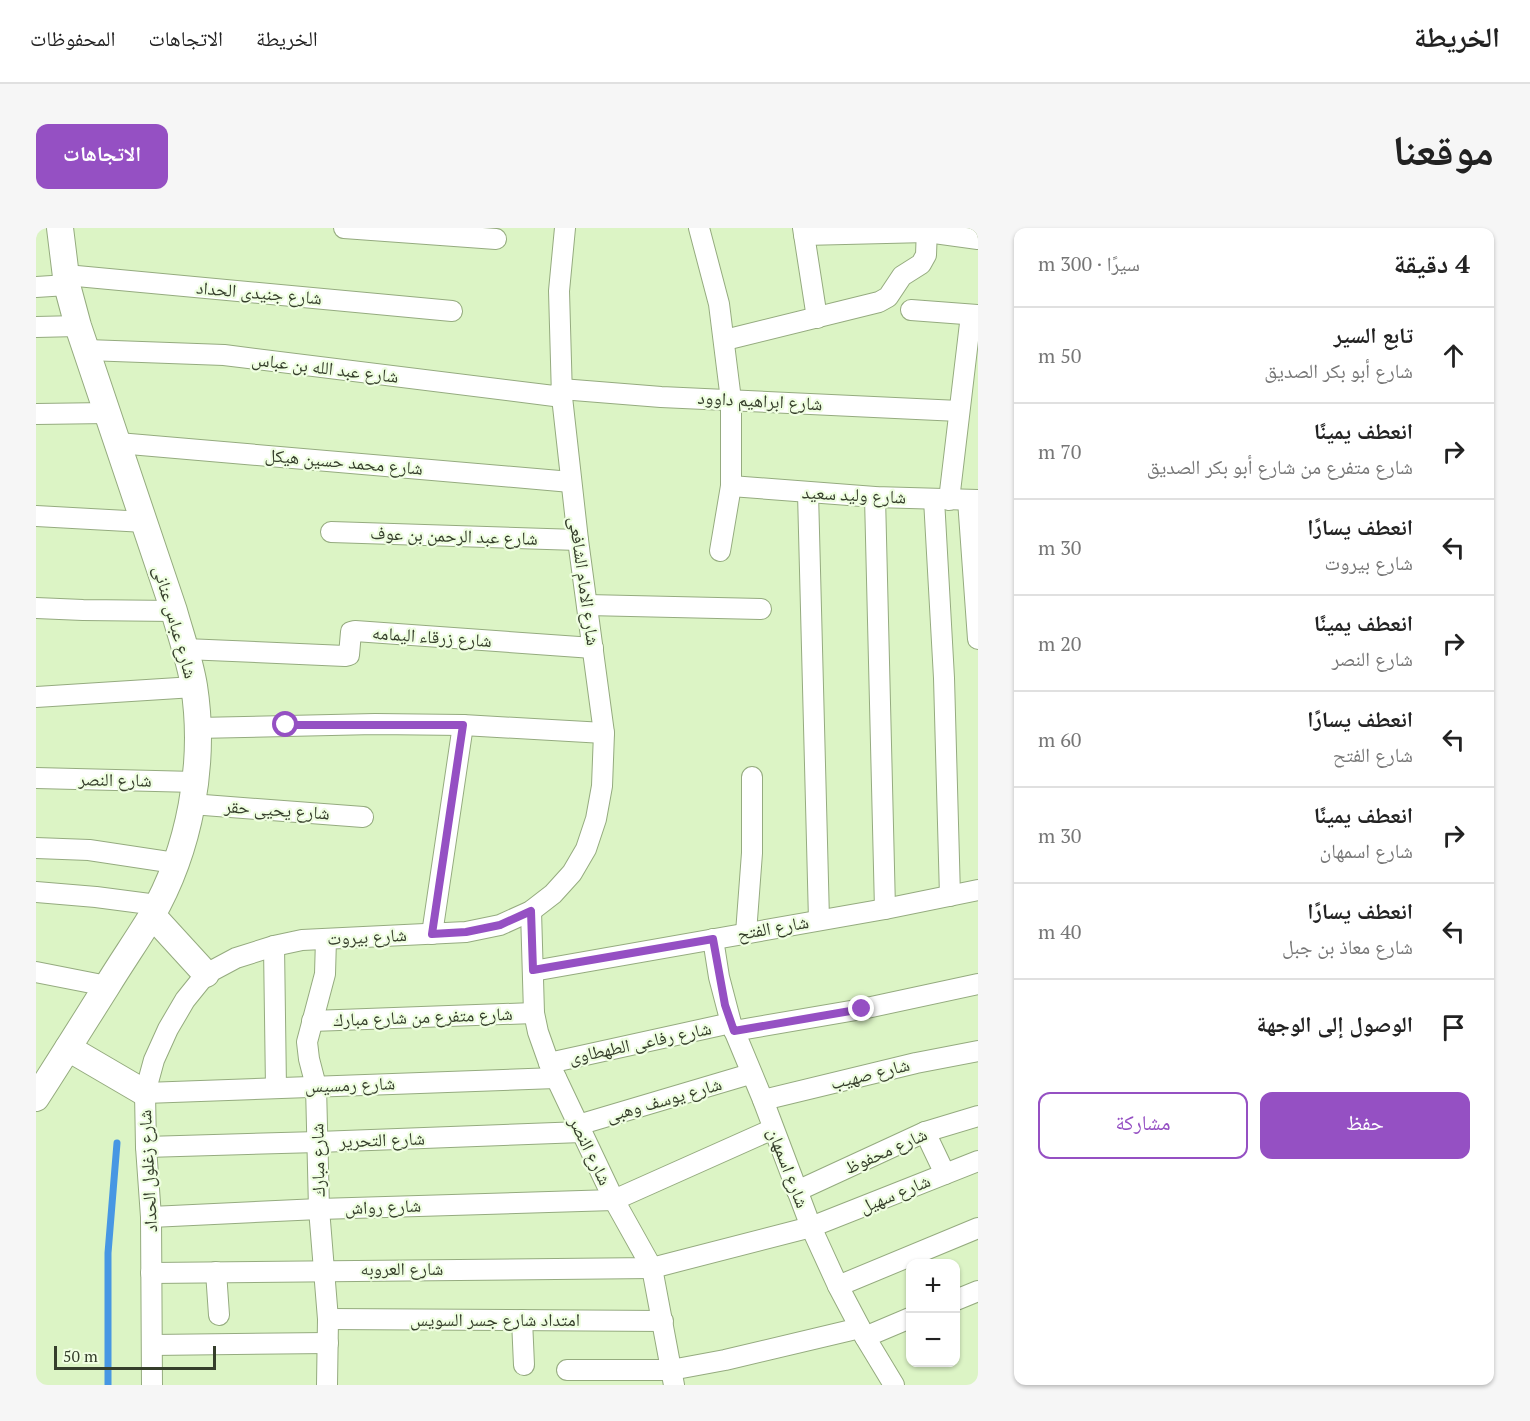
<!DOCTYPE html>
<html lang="ar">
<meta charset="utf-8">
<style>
:root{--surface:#fff;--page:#f6f6f6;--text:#222;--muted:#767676;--line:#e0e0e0;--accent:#9550c3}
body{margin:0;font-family:"PT Serif","Noto Naskh Arabic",serif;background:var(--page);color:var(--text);direction:rtl}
.controls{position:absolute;right:18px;bottom:18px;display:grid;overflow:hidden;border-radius:12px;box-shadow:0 2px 4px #0004}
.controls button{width:54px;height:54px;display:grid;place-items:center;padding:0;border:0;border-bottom:2px solid var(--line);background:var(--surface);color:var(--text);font:30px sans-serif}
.scale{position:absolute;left:18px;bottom:15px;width:162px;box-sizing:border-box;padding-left:6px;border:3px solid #353e2b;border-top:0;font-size:16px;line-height:21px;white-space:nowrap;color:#353e2b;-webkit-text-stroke:4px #effee1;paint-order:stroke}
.stop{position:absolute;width:18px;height:18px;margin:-14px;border:4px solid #9550c3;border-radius:50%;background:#fff}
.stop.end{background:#9550c3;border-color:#fff;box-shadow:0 2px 6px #0008}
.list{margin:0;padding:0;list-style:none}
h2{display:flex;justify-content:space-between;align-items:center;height:78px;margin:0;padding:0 24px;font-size:26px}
h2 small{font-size:20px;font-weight:400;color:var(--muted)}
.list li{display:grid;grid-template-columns:39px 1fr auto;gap:18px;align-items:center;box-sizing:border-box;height:96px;padding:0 24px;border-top:2px solid var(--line)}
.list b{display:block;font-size:22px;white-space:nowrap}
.list p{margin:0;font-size:20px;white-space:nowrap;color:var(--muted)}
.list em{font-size:20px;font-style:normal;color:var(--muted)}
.actions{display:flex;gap:12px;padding:18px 24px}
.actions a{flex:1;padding:14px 0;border:2px solid var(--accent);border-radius:12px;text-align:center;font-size:21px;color:var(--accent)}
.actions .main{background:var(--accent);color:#fff}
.icon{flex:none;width:33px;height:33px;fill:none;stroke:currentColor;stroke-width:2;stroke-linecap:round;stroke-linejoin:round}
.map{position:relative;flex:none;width:942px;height:1157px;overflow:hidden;direction:ltr;border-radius:12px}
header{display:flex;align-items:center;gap:36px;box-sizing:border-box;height:84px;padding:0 30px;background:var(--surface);border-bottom:2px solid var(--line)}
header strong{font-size:28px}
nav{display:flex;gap:33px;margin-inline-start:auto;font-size:21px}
.intro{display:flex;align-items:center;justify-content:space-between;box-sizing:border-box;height:144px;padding:0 36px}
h1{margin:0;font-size:42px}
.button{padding:15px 27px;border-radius:12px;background:var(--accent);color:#fff;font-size:21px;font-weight:700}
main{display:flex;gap:36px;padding:0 36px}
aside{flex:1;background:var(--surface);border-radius:12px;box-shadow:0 2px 4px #0004}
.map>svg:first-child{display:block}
</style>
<header>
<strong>الخريطة</strong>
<nav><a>الخريطة</a><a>الاتجاهات</a><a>المحفوظات</a></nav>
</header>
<div class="intro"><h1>موقعنا</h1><a class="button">الاتجاهات</a></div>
<main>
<aside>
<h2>4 دقيقة<small>سيرًا · 300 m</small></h2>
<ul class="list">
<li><svg class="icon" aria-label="ahead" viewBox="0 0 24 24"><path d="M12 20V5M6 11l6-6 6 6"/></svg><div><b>تابع السير</b><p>شارع أبو بكر الصديق</p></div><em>50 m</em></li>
<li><svg class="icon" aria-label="right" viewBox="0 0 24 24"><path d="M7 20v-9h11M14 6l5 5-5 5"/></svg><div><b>انعطف يمينًا</b><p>شارع متفرع من شارع أبو بكر الصديق</p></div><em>70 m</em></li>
<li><svg class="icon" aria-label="left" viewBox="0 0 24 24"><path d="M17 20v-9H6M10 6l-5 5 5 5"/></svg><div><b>انعطف يسارًا</b><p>شارع بيروت</p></div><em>30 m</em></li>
<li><svg class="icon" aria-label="right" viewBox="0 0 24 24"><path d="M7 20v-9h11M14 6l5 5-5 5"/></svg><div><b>انعطف يمينًا</b><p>شارع النصر</p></div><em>20 m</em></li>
<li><svg class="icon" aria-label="left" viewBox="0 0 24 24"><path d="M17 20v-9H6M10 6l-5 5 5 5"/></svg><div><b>انعطف يسارًا</b><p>شارع الفتح</p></div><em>60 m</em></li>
<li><svg class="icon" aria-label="right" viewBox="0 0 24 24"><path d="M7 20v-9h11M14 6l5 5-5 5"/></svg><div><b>انعطف يمينًا</b><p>شارع اسمهان</p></div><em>30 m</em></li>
<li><svg class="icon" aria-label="left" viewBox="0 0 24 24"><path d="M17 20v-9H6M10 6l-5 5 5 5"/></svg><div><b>انعطف يسارًا</b><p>شارع معاذ بن جبل</p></div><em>40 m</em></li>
<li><svg class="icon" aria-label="arrive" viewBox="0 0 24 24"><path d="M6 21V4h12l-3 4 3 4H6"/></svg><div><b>الوصول إلى الوجهة</b></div></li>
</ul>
<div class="actions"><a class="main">حفظ</a><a>مشاركة</a></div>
</aside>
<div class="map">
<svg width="942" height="1157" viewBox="0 0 942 1157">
<rect width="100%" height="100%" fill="#dcf4c5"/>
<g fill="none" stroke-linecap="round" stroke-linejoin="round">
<polyline stroke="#4797e3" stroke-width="7" points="72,1157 72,1025 81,915"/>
<defs>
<g id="minor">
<polyline points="308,0 460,11"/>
<polyline points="663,0 683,76 695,172 695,258 684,323"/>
<polyline points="767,0 781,90"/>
<polyline points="768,7 891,4 942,11"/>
<polyline points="30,47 416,83"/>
<polyline points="0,59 31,57"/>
<polyline points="875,82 942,87"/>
<polyline points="0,99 42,98"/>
<polyline points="689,112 843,74 852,69 866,48 885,36 890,27 891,0"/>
<polyline points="51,122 188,127 526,169"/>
<polyline points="525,161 625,169 923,183"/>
<polyline points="0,186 72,185"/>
<polyline points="82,215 535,254"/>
<polyline points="695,258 839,269 942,272"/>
<polyline points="772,265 783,692"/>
<polyline points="839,269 849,681"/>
<polyline points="898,271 908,450 914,668"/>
<polyline points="913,272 935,87"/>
<polyline points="932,272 942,411"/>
<polyline points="0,288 109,294"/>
<polyline points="295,304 542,312"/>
<polyline points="551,377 725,381"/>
<polyline points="0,380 47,382 138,383"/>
<polyline points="149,421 309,428 313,427 315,404 319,403 557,420"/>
<polyline points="0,469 158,459"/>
<polyline points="161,500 339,496 427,497 568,505"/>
<polyline points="0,550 159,554"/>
<polyline points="155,576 327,589"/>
<polyline points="0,620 53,622 139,635"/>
<polyline points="0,664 60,669 121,677"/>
<polyline points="495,683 498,785 502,804 513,835 578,972 616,1040 638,1157"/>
<polyline points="710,705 716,625 716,549"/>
<polyline points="396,706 427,497"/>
<polyline points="290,711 289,746 271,814 273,831 280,858 283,981 292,1091 291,1157"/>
<polyline points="677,711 683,749 695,795 727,872 775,999 802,1058 829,1109 858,1157"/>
<polyline points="238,718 240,860"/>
<polyline points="497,743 849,681 942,662"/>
<polyline points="0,744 71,758"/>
<polyline points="276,793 498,785"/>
<polyline points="698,803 826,781 942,756"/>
<polyline points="513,835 695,795"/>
<polyline points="109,865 520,850"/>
<polyline points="727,872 880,835 942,823"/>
<polyline points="542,897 714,846"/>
<polyline points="889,904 909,946"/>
<polyline points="110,919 282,914 546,904"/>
<polyline points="761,963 889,904 942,888"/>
<polyline points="115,989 283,981 578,972 737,901"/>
<polyline points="180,1044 183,1087"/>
<polyline points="115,1045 616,1040 775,999 942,933"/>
<polyline points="802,1058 942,1000"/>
<polyline points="920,1072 942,1063"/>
<polyline points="292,1091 627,1093"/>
<polyline points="486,1092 488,1137"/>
<polyline points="829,1109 874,1090"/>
<polyline points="116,1117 292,1115"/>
<polyline points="531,1142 635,1142 689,1132 824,1100"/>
<polyline points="116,1157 115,989 110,919 109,865 118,832 132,801 149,772 170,746 200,730 238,718 266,712 430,704 464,697 495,683 517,666 536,645 550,621 560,591 566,558 568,505 542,312 526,169 523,63 529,0"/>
</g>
<g id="tertiary">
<polyline points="116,687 170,746"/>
<polyline points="32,820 109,865"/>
<path d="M0,870C24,833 47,796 71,758C85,735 101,712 115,689C154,622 170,535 158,458C154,433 145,408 138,383L42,98L31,57L24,0"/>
</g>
</defs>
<use href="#minor" stroke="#95ab7f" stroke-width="22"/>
<use href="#tertiary" stroke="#95ab7f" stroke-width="28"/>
<use href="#minor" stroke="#fff" stroke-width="20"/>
<use href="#tertiary" stroke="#fff" stroke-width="26"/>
</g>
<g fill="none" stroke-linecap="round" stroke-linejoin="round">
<polyline stroke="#9550c3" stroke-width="8" points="250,497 427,497 396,706 430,704 464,697 495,683 497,742 677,711 689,777 698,803 826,781"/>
</g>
<g text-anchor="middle" stroke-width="4.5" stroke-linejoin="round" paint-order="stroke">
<g font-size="18" fill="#353e2b" stroke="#effee1">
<text transform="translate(223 65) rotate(5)" y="6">شارع جنيدى الحداد</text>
<text transform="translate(289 140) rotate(7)" y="6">شارع عبد الله بن عباس</text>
<text transform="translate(724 173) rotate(3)" y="6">شارع ابراهيم داوود</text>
<text transform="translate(308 234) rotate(5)" y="6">شارع محمد حسين هيكل</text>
<text transform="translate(818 267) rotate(3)" y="6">شارع وليد سعيد</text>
<text transform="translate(418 308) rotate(2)" y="6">شارع عبد الرحمن بن عوف</text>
<text transform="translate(548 353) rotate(82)" y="6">شارع الامام الشافعى</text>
<text transform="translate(139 394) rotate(74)" y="6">شارع عباس عنانى</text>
<text transform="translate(396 409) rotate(4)" y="6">شارع زرقاء اليمامه</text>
<text transform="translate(79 552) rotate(1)" y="6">شارع النصر</text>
<text transform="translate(241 582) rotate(4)" y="6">شارع يحيى حقر</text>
<text transform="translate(737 700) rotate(-10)" y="6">شارع الفتح</text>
<text transform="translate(331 709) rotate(-3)" y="6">شارع بيروت</text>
<text transform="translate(387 789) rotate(-2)" y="6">شارع متفرع من شارع مبارك</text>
<text transform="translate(604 815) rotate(-12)" y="6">شارع رفاعى الطهطاوى</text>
<text transform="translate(834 846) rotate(-14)" y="6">شارع صهيب</text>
<text transform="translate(314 857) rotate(-2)" y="6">شارع رمسيس</text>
<text transform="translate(628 872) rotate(-16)" y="6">شارع يوسف وهبى</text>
<text transform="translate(346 912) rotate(-2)" y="6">شارع التحرير</text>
<text transform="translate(554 923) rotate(64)" y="6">شارع النصر</text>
<text transform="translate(850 923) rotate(-24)" y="6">شارع محفوظ</text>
<text transform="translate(282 932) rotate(-91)" y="6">شارع مبارك</text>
<text transform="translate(752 940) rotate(69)" y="6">شارع اسمهان</text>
<text transform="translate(112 943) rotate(-93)" y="6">شارع زغلول الحداد</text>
<text transform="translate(859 966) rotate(-22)" y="6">شارع سهيل</text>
<text transform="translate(347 979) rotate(-2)" y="6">شارع رواش</text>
<text x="366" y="1047">شارع العروبه</text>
<text x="459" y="1098">امتداد شارع جسر السويس</text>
</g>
</g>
</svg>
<div class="controls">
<button>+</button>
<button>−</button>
</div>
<div class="scale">50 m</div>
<div class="stop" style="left:250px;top:497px"></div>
<div class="stop end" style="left:826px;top:781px"></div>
</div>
</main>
